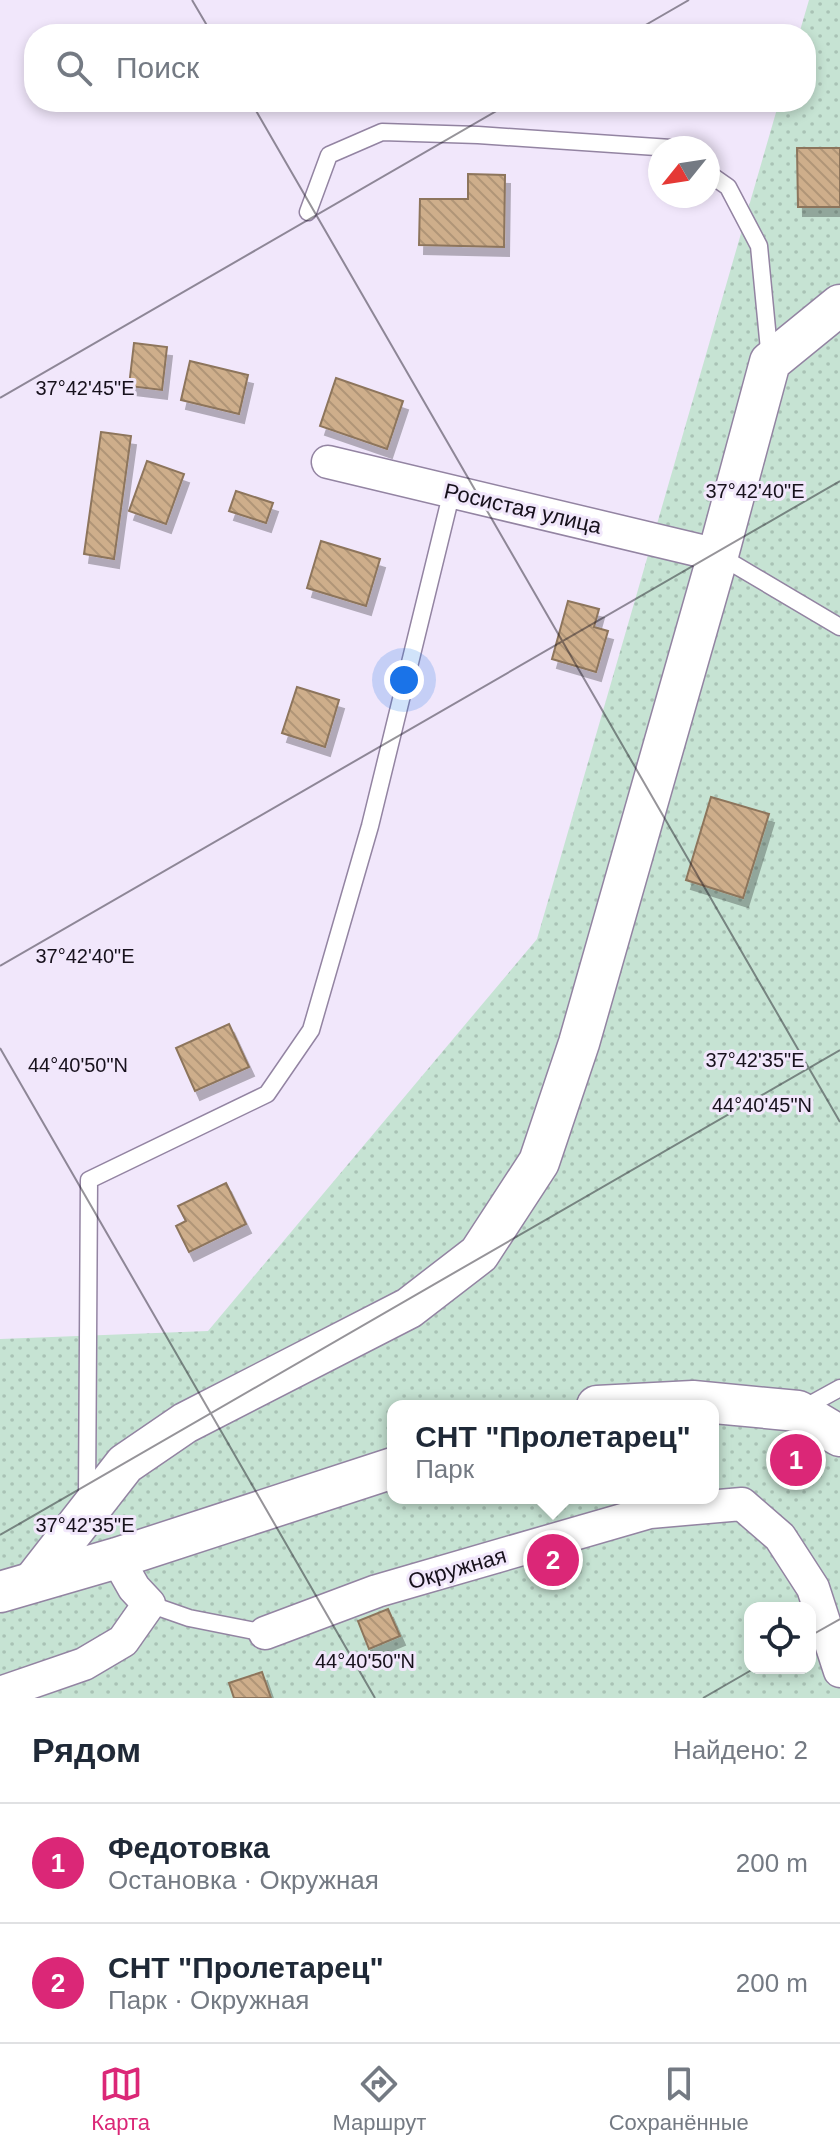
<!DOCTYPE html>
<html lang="ru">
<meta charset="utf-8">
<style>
:root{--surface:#fff;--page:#f6f6f7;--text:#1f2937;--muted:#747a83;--line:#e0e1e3;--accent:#db2777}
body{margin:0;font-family:Arial,sans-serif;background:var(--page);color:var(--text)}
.controls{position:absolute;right:24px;bottom:24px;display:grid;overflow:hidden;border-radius:16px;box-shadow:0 4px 12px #0003}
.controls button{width:72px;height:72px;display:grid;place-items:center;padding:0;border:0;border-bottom:2px solid var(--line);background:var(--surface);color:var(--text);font:40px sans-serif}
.compass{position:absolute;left:648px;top:136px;width:72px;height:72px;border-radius:50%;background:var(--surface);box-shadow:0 4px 12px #0003;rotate:240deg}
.you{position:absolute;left:404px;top:680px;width:28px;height:28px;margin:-20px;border:6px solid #fff;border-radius:50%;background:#1a73e8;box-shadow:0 0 0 12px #1a73e833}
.badge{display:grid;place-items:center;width:52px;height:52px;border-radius:50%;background:var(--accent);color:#fff;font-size:26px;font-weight:700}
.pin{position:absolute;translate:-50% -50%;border:4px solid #fff;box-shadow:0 2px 8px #0006}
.popup{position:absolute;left:387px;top:1400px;width:332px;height:104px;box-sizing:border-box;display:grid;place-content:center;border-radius:16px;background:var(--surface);filter:drop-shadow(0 2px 6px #0005);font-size:26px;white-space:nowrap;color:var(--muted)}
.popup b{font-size:30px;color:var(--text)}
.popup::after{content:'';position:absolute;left:50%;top:100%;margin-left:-16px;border:16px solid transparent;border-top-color:var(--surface)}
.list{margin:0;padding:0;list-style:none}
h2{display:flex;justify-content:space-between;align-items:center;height:104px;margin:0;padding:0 32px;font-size:34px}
h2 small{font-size:26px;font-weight:400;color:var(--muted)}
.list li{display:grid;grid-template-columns:52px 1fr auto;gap:24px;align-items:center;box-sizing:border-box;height:120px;padding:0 32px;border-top:2px solid var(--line)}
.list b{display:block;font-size:30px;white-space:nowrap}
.list p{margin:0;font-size:26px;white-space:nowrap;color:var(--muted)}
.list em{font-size:26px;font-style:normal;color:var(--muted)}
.icon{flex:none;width:44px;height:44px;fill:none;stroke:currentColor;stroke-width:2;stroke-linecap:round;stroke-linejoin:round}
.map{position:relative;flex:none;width:840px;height:1698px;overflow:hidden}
.search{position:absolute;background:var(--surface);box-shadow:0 4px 12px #0003;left:24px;right:24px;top:24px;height:88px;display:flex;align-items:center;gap:20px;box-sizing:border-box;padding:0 28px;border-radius:32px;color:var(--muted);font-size:30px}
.sheet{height:344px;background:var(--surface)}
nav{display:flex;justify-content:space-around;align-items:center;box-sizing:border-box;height:112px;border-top:2px solid var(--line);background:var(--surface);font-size:22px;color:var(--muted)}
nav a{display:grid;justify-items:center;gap:4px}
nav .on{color:var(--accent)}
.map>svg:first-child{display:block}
</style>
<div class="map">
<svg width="840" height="1698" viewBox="0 0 840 1698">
<defs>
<pattern id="green-dots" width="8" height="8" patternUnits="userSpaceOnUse" patternTransform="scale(2)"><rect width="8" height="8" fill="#c6e3d3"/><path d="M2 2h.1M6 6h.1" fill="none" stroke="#a9c2b5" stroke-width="1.8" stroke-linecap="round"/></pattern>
<pattern id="building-back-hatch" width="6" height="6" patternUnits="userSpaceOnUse" patternTransform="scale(2)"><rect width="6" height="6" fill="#ceae8b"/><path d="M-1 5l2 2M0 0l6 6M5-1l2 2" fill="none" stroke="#b09577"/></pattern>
<filter id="shadow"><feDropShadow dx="5" dy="9" stdDeviation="0" flood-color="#0004"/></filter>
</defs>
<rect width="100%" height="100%" fill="#f1e7fb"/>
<path fill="url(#green-dots)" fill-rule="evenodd" d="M809,0H840V1698H0V1339L208,1331L537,939L779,102H806V34H799ZM393,1406H713V1498H393ZM750,1608H810V1668H750Z"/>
<g fill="url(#building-back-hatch)" stroke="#8d755c" stroke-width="2" filter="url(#shadow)">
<polygon points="797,148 840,148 840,207 798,207"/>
<polygon points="468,174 505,175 504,247 419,245 420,199 468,199"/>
<polygon points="134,343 167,347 162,390 129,386"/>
<polygon points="190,361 248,375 239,414 181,400"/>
<polygon points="336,378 403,401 387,449 320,426"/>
<polygon points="101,432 131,436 114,559 84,554"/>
<polygon points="147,461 184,474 166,524 129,511"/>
<polygon points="236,491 273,503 266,523 229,511"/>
<polygon points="321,541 380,559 366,606 307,588"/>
<polygon points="568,601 599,609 594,627 608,631 596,672 552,659"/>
<polygon points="297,687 339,700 325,747 282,733"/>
<polygon points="711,797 769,814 743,898 686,880"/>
<polygon points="229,1024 249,1067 195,1091 176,1048"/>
<polygon points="226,1183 246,1224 189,1252 176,1226 186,1221 178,1206"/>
<polygon points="388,1609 400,1636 369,1649 358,1621"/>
<polygon points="262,1672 271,1698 234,1698 229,1683"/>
</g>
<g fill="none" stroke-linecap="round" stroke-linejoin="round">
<defs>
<g id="service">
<polyline points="708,173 728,187 759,246 770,360"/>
<polyline points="308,212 329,155 382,132 478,135 671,148"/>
<polyline points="720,556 840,627"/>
<polyline points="800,1410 840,1388"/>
<polyline points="87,1499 89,1180 267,1094 311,1030 370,826 452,491"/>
<polyline points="149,1604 189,1618 265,1633"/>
</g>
<g id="minor">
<polyline points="328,462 718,555"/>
<polyline points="265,1633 377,1591 650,1512 742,1504 780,1537 813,1588 840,1671"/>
<polyline points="0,1693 84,1664 123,1641 149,1604 134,1588 117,1558"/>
</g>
<g id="tertiary">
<polyline points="597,1406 693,1401 798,1411 840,1436"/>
<polyline points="33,1582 125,1464 185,1423 409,1308 479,1254 539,1162 579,1043 718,555 770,362 840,305"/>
<polyline points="0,1592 117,1558 393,1468"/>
</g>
</defs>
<use href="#service" stroke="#9384a2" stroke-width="19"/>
<use href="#minor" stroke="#9384a2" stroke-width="35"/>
<use href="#tertiary" stroke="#9384a2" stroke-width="43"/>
<use href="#service" stroke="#fff" stroke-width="16"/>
<use href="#minor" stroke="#fff" stroke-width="32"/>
<use href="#tertiary" stroke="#fff" stroke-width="40"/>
</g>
<path fill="none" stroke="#17111c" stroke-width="2" stroke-opacity="0.45" d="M192,0L212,34M630,34L689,0M251,102L840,1122M0,398L512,102M0,966L840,481M0,1048L375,1698M0,1535L840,1050M810,1636L840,1619M703,1698L755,1668"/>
<g text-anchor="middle" stroke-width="6" stroke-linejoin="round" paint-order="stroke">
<g font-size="22" fill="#17111c" stroke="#f1e7fb">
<text transform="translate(523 508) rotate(13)" y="8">Росистая улица</text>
<text transform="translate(457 1568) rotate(-16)" y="8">Окружная</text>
</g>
</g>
<g font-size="20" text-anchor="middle" fill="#17111c" stroke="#f1e7fb" stroke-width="6" stroke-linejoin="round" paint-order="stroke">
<text x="85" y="395">37°42'45"E</text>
<text x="755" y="498">37°42'40"E</text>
<text x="85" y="963">37°42'40"E</text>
<text x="755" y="1067">37°42'35"E</text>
<text x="78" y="1072">44°40'50"N</text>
<text x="762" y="1112">44°40'45"N</text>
<text x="85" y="1532">37°42'35"E</text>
<text x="365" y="1668">44°40'50"N</text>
</g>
</svg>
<div class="controls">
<button><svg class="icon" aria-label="locate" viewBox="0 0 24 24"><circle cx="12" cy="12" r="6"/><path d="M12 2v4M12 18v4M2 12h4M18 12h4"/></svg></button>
</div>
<svg class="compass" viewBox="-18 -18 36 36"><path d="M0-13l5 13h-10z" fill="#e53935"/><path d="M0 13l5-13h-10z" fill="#747a83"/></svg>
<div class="you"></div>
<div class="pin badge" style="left:796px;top:1460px">1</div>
<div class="pin badge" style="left:553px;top:1560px">2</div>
<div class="popup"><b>СНТ &quot;Пролетарец&quot;</b>Парк</div>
<div class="search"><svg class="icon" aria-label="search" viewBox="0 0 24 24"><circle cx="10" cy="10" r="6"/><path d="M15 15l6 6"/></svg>Поиск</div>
</div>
<section class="sheet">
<h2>Рядом<small>Найдено: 2</small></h2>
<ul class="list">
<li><span class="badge">1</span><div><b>Федотовка</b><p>Остановка · Окружная</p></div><em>200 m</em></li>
<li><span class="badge">2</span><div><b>СНТ &quot;Пролетарец&quot;</b><p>Парк · Окружная</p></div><em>200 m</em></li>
</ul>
</section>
<nav>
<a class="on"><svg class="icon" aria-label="map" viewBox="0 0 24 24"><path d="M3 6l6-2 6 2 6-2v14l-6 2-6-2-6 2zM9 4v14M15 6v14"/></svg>Карта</a>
<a><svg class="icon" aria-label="directions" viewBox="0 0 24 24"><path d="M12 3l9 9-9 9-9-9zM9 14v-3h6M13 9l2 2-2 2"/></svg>Маршрут</a>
<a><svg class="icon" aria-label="saved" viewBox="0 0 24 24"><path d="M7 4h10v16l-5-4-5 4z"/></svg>Сохранённые</a>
</nav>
